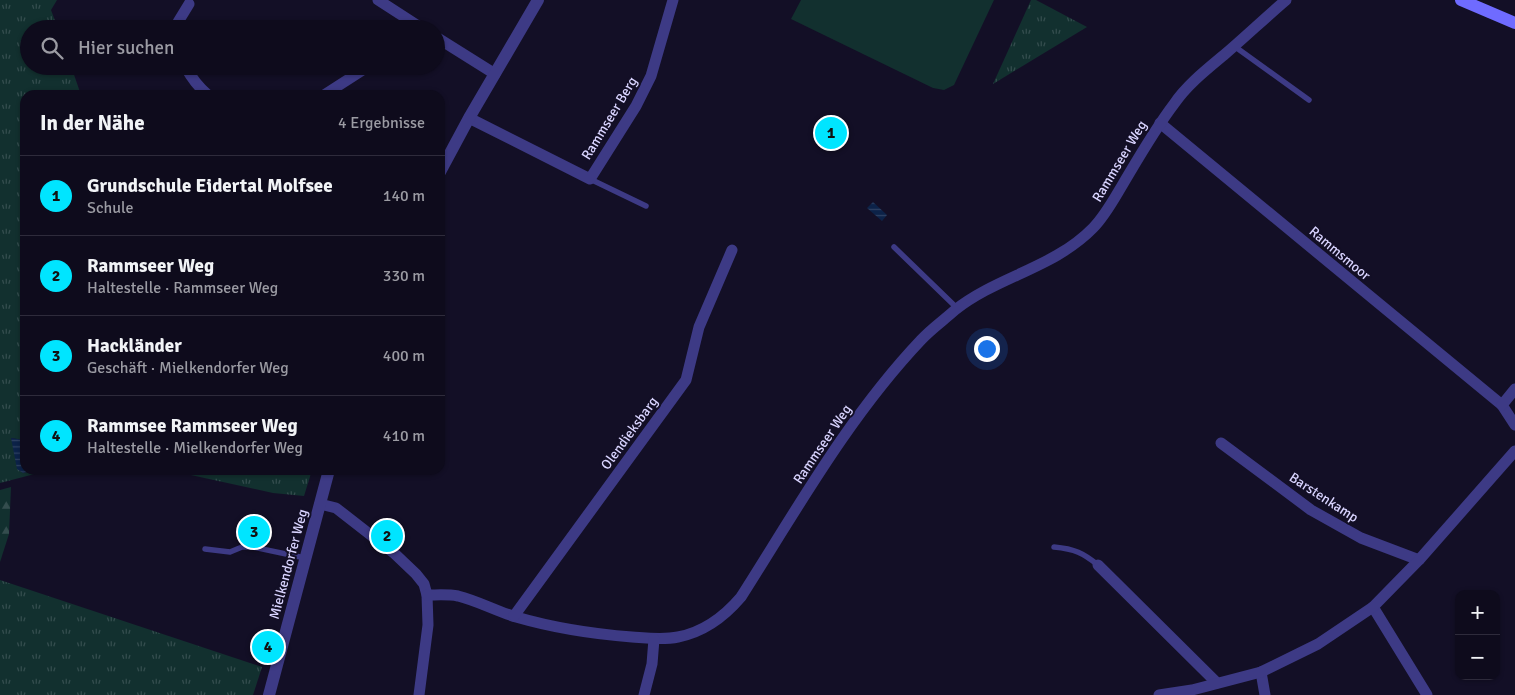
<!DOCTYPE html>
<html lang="de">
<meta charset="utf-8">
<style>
:root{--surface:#0e0b1c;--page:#171425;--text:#f1f3f6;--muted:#9b9ba3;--line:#2e2b3b;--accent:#00e5ff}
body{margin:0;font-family:Signika,sans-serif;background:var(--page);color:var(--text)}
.controls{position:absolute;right:15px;bottom:15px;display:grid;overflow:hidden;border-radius:10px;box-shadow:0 1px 4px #0004}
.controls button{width:45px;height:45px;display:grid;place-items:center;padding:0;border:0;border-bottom:1px solid var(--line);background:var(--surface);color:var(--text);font:25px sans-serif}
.you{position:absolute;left:986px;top:348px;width:18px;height:18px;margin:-12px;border:4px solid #fff;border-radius:50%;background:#1a73e8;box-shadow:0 0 0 8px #1a73e833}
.badge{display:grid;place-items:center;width:32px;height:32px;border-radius:50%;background:var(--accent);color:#111;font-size:16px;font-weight:700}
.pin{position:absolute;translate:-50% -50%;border:2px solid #fff;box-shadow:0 1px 5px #0006}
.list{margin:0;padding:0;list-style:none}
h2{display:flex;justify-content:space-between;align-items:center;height:65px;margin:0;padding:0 20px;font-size:21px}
h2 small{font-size:16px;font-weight:400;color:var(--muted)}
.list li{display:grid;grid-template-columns:32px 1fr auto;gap:15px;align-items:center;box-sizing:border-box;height:80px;padding:0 20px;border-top:1px solid var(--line)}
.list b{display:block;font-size:19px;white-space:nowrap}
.list p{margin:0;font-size:16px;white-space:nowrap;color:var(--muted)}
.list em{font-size:16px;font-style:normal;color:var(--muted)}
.icon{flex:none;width:28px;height:28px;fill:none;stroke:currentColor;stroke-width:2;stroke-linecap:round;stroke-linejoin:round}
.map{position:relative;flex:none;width:1515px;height:695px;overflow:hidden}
.search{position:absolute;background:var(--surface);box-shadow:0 1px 4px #0004;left:20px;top:20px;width:425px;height:55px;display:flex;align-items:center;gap:12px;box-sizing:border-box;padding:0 18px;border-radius:28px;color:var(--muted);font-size:19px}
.panel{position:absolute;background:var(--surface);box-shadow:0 1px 4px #0004;left:20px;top:90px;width:425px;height:385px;border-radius:15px}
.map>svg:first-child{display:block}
</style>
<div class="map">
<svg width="1515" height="695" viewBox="0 0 1515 695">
<defs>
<pattern id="grass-tufts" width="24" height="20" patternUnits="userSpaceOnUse" patternTransform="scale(1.25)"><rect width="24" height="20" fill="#12302f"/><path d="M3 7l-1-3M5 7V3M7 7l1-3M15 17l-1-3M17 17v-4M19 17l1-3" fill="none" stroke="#344d4e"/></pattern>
<pattern id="forest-firs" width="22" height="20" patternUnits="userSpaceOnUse" patternTransform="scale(1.25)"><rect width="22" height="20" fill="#12302f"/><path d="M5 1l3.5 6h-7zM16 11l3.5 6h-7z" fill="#344d4e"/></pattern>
<pattern id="water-rules" width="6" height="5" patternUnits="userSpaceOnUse" patternTransform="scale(1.25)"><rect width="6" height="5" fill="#0c2248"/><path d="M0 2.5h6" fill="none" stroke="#2f4163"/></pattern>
</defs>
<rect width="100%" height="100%" fill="#130f26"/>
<g fill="url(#grass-tufts)">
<polygon points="0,0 57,0 51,10 58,29 29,29 29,66 71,66 81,95 25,95 25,439 24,440 11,438 23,473 36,470 50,470 0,483"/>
<polygon points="1031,0 1036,0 1087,27 993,84"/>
<polygon points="168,470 312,470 304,496 273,493"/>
<polygon points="0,580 262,667 253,695 0,695"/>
</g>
<polygon fill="url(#forest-firs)" points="11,487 9,534 0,562 0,490"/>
<polygon fill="#12302f" points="801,0 994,0 954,85 944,90 933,88 791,19"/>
<g fill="url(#water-rules)">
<polygon points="873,202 887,215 882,221 867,208"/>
<polygon points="11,438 24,440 25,439 25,470 36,470 23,473 17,469"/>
</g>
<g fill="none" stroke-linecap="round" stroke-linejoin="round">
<g stroke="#3d3a85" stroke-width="5.5">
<polyline points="1234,46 1309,100"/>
<polyline points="590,179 646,206"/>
<polyline points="894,247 958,309"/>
<path d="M1054,547C1075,549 1083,553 1098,565"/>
<polyline points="205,549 230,552 242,547 253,547 305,558"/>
</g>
<g stroke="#3d3a85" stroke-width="11">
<polyline points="378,0 423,29"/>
<polyline points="178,29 178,22 189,4"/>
<polyline points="436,37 495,74"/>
<path d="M185,66C191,77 198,87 208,95"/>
<polyline points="324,95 369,66"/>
<polyline points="469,118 590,179 636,106 651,76 673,0"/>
<polyline points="1160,123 1502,405 1515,425"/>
<polyline points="1502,405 1515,389"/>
<polyline points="1221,443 1311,510 1361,538 1419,560"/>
<polyline points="320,504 336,508 395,554 416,574 424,584 427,595 428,625 419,695"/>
<polyline points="1098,565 1217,683"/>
<path d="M427,595C437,595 448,594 458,596C478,601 496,611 516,617C554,628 593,634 632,637C647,638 663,640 678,637C704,632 724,617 741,597C797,509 849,416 921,340C931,329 944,320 955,310C998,276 1054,268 1093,228C1105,216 1114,199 1123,184C1139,157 1155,129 1174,104C1187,85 1206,70 1224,55C1245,37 1265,18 1286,0"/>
<polyline points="1373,607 1427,695"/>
<polyline points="514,616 686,380 699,327 732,250"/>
<polyline points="1261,672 1265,695"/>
<polyline points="644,695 652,664 654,639"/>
<polyline points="1159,695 1192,690 1261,672 1318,644 1373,607 1419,560 1515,451"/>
</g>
<g stroke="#3d3a85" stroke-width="12">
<polyline points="440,172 469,118 538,0"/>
<polyline points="269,695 329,470"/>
</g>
<polyline stroke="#6f6bff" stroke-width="12" points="1461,0 1515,23"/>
</g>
<g text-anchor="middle" stroke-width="4" stroke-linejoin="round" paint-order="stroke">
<g font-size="14" fill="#d9d4ff" stroke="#130f26">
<text transform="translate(609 118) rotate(-59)" y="5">Rammseer Berg</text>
<text transform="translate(1119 161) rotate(-59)" y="5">Rammseer Weg</text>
<text transform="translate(1340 253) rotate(40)" y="5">Rammsmoor</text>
<text transform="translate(629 433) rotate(-54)" y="5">Olendieksbarg</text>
<text transform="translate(822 444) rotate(-56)" y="5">Rammseer Weg</text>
<text transform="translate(1324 497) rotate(33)" y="5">Barstenkamp</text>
<text transform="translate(288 564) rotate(-75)" y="5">Mielkendorfer Weg</text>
</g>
</g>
</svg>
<div class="controls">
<button>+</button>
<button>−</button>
</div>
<div class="you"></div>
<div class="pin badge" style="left:831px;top:133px">1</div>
<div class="pin badge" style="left:387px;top:536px">2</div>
<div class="pin badge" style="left:254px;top:532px">3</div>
<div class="pin badge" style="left:268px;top:647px">4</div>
<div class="search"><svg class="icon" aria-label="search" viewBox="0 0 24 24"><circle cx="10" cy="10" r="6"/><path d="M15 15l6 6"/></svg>Hier suchen</div>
<section class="panel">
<h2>In der Nähe<small>4 Ergebnisse</small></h2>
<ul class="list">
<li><span class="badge">1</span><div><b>Grundschule Eidertal Molfsee</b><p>Schule</p></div><em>140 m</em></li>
<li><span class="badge">2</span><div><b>Rammseer Weg</b><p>Haltestelle · Rammseer Weg</p></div><em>330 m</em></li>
<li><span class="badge">3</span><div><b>Hackländer</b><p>Geschäft · Mielkendorfer Weg</p></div><em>400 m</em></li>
<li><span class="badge">4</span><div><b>Rammsee Rammseer Weg</b><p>Haltestelle · Mielkendorfer Weg</p></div><em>410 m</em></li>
</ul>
</section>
</div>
